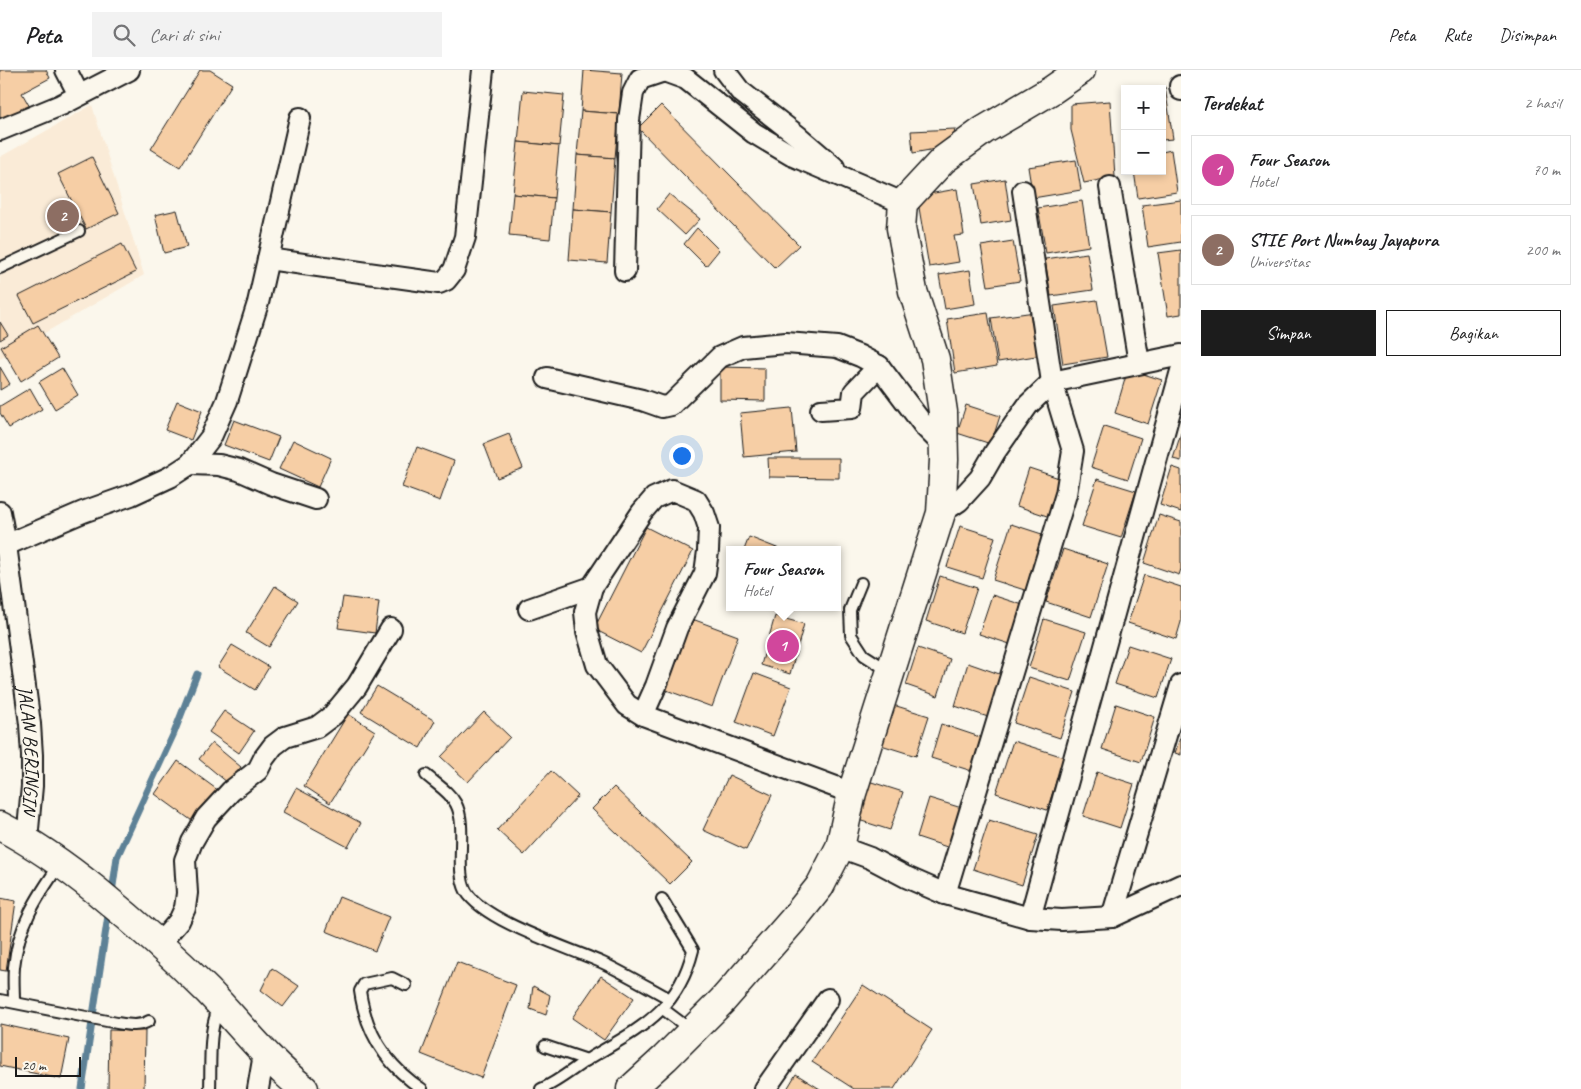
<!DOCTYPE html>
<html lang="id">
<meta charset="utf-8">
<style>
:root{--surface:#fff;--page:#f2f2f2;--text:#202124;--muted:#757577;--line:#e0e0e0;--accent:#1c1c1c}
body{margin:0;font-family:Caveat,sans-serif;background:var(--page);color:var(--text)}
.controls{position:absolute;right:15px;top:15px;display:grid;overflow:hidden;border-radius:0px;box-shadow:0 2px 8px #0003}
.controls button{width:45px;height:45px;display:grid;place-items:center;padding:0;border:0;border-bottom:1px solid var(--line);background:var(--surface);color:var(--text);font:25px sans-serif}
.scale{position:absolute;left:15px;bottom:12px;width:66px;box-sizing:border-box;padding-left:5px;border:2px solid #1c1c1c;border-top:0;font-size:14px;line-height:18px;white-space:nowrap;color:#1c1c1c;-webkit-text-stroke:4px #fbf7ec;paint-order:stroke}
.you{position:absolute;left:681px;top:385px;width:18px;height:18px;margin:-12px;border:4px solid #fff;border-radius:50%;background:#1a73e8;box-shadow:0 0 0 8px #1a73e833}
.badge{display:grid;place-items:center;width:32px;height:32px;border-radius:50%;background:var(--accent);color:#fff;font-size:16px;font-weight:700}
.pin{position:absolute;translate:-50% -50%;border:2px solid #fff;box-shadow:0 1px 5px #0006}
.popup{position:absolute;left:726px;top:476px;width:115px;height:65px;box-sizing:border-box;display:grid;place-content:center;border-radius:0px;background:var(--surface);filter:drop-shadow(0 1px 4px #0005);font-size:16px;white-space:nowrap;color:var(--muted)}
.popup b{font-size:19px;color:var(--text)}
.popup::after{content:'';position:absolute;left:50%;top:100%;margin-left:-10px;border:10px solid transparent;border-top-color:var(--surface)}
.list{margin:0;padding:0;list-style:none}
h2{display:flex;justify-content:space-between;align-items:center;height:65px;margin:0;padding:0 20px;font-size:21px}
h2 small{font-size:16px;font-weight:400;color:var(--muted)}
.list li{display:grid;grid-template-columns:32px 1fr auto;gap:15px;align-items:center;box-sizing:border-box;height:70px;margin:0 10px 10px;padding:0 10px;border:1px solid var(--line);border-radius:0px}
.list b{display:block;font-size:19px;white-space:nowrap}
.list p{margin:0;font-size:16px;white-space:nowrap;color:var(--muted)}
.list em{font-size:16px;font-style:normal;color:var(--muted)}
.actions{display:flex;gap:10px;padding:15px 20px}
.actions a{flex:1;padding:11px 0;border:1px solid var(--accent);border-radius:0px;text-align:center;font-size:18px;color:var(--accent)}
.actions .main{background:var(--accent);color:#fff}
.icon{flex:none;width:28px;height:28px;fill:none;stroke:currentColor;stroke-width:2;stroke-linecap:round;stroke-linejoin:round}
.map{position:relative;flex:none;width:1181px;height:1019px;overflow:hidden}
header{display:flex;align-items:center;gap:30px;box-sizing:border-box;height:70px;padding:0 25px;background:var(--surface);border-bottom:1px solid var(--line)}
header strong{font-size:24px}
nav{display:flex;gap:28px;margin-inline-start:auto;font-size:18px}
.search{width:350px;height:45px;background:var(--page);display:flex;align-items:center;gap:12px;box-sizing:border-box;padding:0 18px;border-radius:0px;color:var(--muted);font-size:19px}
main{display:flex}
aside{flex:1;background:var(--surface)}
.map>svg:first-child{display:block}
</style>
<header>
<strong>Peta</strong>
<div class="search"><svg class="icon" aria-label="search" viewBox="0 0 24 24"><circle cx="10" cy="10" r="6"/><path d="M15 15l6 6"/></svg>Cari di sini</div>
<nav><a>Peta</a><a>Rute</a><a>Disimpan</a></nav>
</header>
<main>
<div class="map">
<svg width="1181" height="1019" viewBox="0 0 1181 1019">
<rect width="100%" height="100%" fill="#fbf7ec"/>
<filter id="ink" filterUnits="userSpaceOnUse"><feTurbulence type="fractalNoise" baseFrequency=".02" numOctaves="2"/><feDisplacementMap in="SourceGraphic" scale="10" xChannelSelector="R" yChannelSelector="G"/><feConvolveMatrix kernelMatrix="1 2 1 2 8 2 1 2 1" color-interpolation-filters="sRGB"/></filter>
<g filter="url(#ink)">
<polygon fill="#faebd7" points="92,35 144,205 0,289 0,87"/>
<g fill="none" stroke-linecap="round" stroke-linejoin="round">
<g stroke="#5d8196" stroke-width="7">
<polyline points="112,823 117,787 174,663 197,604"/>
<polyline points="82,1019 109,839"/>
</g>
</g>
<g fill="#f6cea5" stroke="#1c1c1c">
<polygon points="0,0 46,0 50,8 22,23 31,39 0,53"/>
<polygon points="200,0 210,0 232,14 180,97 151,79"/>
<polygon points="584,0 622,3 619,44 581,41"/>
<polygon points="1165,17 1173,69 1162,70 1162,19 1154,19"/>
<polygon points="523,21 564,25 559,76 518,72"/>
<polygon points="1110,31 1115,107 1084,113 1071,60 1071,34"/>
<polygon points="661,35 799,175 775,198 638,58"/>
<polygon points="581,41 619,44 615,88 577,85"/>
<polygon points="955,59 952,76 913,83 911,61"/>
<polygon points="518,72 559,76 554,128 513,124"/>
<polygon points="1171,80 1177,122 1138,128 1134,101 1162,101 1162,82"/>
<polygon points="577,85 615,88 611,142 573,139"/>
<polygon points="92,87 119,143 86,159 58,104"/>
<polygon points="1076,90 1081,120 1033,128 1028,97"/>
<polygon points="1005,109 1011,150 981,155 974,114"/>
<polygon points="957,119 964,165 954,166 959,192 929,197 917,126"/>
<polygon points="513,124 554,128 550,169 509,165"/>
<polygon points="669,124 700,149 685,165 657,139"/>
<polygon points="1181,130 1181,172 1148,177 1142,135"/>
<polygon points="1082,131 1089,176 1046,183 1038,138"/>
<polygon points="573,139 611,142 607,193 569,190"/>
<polygon points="177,140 187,177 164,183 155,145"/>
<polygon points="697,158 719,180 706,196 684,174"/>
<polygon points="1013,171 1020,211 988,216 981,176"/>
<polygon points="122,174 136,202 33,253 19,226"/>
<polygon points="1181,180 1181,244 1168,246 1158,183"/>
<polygon points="1087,183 1093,220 1051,226 1045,189"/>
<polygon points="970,200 975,234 945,239 939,205"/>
<polygon points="1097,230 1107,287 1063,294 1054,236"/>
<polygon points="1035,242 1042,285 998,292 991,248"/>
<polygon points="988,243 997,296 955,303 947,249"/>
<polygon points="0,252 8,265 0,270"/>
<polygon points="38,255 58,288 21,311 1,277"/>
<polygon points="0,297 10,314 0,320"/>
<polygon points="720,297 765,298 765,331 720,330"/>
<polygon points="62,298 78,325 55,339 39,312"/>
<polygon points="1128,299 1162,310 1148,354 1115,343"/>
<polygon points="30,318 42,339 9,358 0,343 0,336"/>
<polygon points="177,331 202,341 191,370 165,360"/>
<polygon points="966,335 1000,346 991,374 957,363"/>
<polygon points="792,338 796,382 744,387 740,343"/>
<polygon points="234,350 279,367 269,392 224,375"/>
<polygon points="1104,356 1141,368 1128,409 1091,397"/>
<polygon points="1181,363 1181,391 1173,389"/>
<polygon points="509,364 523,398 497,408 484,374"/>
<polygon points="293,370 331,388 318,417 279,399"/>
<polygon points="417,377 454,391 440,431 402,417"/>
<polygon points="768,388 839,388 839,408 769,407"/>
<polygon points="1172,397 1181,400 1181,442 1160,435"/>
<polygon points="1029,398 1062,409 1050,447 1017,436"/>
<polygon points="1097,409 1136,421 1121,468 1082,456"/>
<polygon points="1159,445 1181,452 1181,499 1179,505 1144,493"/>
<polygon points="1011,454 1048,466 1031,522 993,510"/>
<polygon points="960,456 995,467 982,508 947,497"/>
<polygon points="646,457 693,481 641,583 594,559"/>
<polygon points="749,467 782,480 744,480"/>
<polygon points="1063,479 1108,494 1091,547 1046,532"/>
<polygon points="1144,505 1181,517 1181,552 1176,569 1128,553"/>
<polygon points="940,506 977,518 962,563 926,551"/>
<polygon points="275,516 298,531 269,577 246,563"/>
<polygon points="992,525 1029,537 1016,576 979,564"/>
<polygon points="343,527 379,532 375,563 338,558"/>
<polygon points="775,546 804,554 790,604 761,595"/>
<polygon points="687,547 738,566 712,637 661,618"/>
<polygon points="1044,549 1086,562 1070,611 1029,598"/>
<polygon points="232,575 269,597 255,620 218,597"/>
<polygon points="1128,575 1171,589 1158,628 1115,614"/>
<polygon points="918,578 950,589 938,626 906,615"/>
<polygon points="968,593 1008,607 994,649 955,636"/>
<polygon points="754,603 791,617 773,666 736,652"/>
<polygon points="1029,607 1075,622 1060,668 1014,653"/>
<polygon points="377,616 435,651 420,678 361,642"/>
<polygon points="890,634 929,646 916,686 878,674"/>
<polygon points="1116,634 1155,647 1141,692 1102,679"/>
<polygon points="224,641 254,661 239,683 209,662"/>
<polygon points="484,642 510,667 468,712 441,687"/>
<polygon points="348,644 375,661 330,733 304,716"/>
<polygon points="941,654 986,669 975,702 931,688"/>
<polygon points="1181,665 1181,685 1175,683"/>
<polygon points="1013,671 1064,687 1047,740 996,723"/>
<polygon points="212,673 241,697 228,713 199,689"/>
<polygon points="178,691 219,721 195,753 155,724"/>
<polygon points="551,701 578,726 524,785 497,760"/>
<polygon points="1097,702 1134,714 1120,758 1083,746"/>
<polygon points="729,705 772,725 746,780 703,760"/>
<polygon points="862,709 903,722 890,760 849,747"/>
<polygon points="614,717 692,792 670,814 592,739"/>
<polygon points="296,718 361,753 348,777 283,742"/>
<polygon points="929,728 965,739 953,779 917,767"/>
<polygon points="989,750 1038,765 1022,815 973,799"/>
<polygon points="339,827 389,847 375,881 326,861"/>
<polygon points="0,828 16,831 6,901 0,900"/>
<polygon points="457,892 516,915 481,1008 421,984"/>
<polygon points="272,898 299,916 283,937 261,920"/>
<polygon points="601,906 634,928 604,970 572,948"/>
<polygon points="863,915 932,960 894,1019 854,1019 812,992"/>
<polygon points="533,916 550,925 546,945 530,939"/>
<polygon points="0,954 69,969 61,1009 0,996"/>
<polygon points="109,960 145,961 144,1019 108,1019"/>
<polygon points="796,1004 820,1019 787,1019"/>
</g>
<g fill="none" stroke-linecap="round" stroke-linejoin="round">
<defs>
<g id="lane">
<polyline points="0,198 79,161"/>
<polyline points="861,513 850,540 851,565 864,585 889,601"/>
<path d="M426,705C436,714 450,722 456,734C468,757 454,798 466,821C484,852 570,878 603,893C626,904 648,917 670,929"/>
<path d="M406,915L392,908L364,914L360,921C366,963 387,996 422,1019"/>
<path d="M0,930L117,953C129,955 139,957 149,951"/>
<path d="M14,932C14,921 13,909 14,897C18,856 37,827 60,794"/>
<polyline points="663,939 691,960"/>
<polyline points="545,976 587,990"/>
<path d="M210,1019C211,992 208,962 219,936"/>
<path d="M541,1019C558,1012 574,998 590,988C640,958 678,941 693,880L662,829"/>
</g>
<g id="street">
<polyline points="66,0 79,25"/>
<polyline points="724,0 740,21 799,67 834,97"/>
<polyline points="1180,16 1181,20"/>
<polyline points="0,60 61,35 129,0"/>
<polyline points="1110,117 1139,293"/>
<polyline points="268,189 439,213 446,210 454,200 465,167 483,0"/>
<polyline points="625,201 629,50 633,23 640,9 664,1 686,9 754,63 791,85 903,133"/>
<polyline points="547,308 642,330 662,337 671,335 720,287 743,277 786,273 837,277 860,286 879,296 925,357 944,376"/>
<polyline points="821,340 852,338 854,322 879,296"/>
<polyline points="190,394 219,395 239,400 271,414 316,429"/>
<path id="s1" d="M0,442L6,475L30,654L32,685V716L27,770"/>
<polyline points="941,443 959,431 980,408 995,382 1028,335 1052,312 1181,285"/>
<polyline points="6,475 83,442 131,425 170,407 190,394 211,367 227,331 258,233 300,48"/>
<polyline points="529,539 592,517"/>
<polyline points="643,645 656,616 677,558 705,503 708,481 709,458 704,443 696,430 672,420 654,428 642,442 592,517 585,542 587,561 597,595 627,635 643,645 852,723"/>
<polyline points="840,777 870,788 906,807 945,824 1030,848 1062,850 1112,847 1181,815"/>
<polyline points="945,824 1066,424 1073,381 1052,312 1023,121"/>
<polyline points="1112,847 1181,615"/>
<polyline points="1030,848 1181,301"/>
<polyline points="159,874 179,851 185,838 187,823 185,790 192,772 206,748 231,721 258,700 264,688 273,676 285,667 317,657 333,645 357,616 391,559"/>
<polyline points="258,1019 264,984"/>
<polyline points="765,1019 828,929"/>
</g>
<g id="highway">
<path d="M0,756C35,774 67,797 98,822C136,853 173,886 208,921C240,954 267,990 304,1019"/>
<polyline points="631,1019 665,988 722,931 793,850 820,816 840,777 852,723 941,443 944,390 943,342 935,289 913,221 901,158 903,133 943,90 984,60 1052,20 1081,0"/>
</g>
</defs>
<use href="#lane" stroke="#1c1c1c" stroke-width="14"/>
<use href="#street" stroke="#1c1c1c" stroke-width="24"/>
<use href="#highway" stroke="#1c1c1c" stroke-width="31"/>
<use href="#lane" stroke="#fbf7ec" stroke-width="10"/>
<use href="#street" stroke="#fbf7ec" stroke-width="20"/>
<use href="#highway" stroke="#fbf7ec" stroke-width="28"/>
</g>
</g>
<g text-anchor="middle" stroke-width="5" stroke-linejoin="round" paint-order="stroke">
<g font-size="20" fill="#1c1c1c" stroke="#fbf7ec">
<text dy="7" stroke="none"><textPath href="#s1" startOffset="240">JALAN BERINGIN</textPath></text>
</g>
</g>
</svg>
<div class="controls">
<button>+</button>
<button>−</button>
</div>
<div class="scale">20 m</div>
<div class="you"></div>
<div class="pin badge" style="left:783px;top:576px;background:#d1479c">1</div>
<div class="popup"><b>Four Season</b>Hotel</div>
<div class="pin badge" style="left:63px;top:146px;background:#8d6e63">2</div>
</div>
<aside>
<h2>Terdekat<small>2 hasil</small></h2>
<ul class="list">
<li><span class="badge" style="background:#d1479c">1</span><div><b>Four Season</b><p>Hotel</p></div><em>70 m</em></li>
<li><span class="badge" style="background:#8d6e63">2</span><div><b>STIE Port Numbay Jayapura</b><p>Universitas</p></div><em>200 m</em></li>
</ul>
<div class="actions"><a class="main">Simpan</a><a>Bagikan</a></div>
</aside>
</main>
